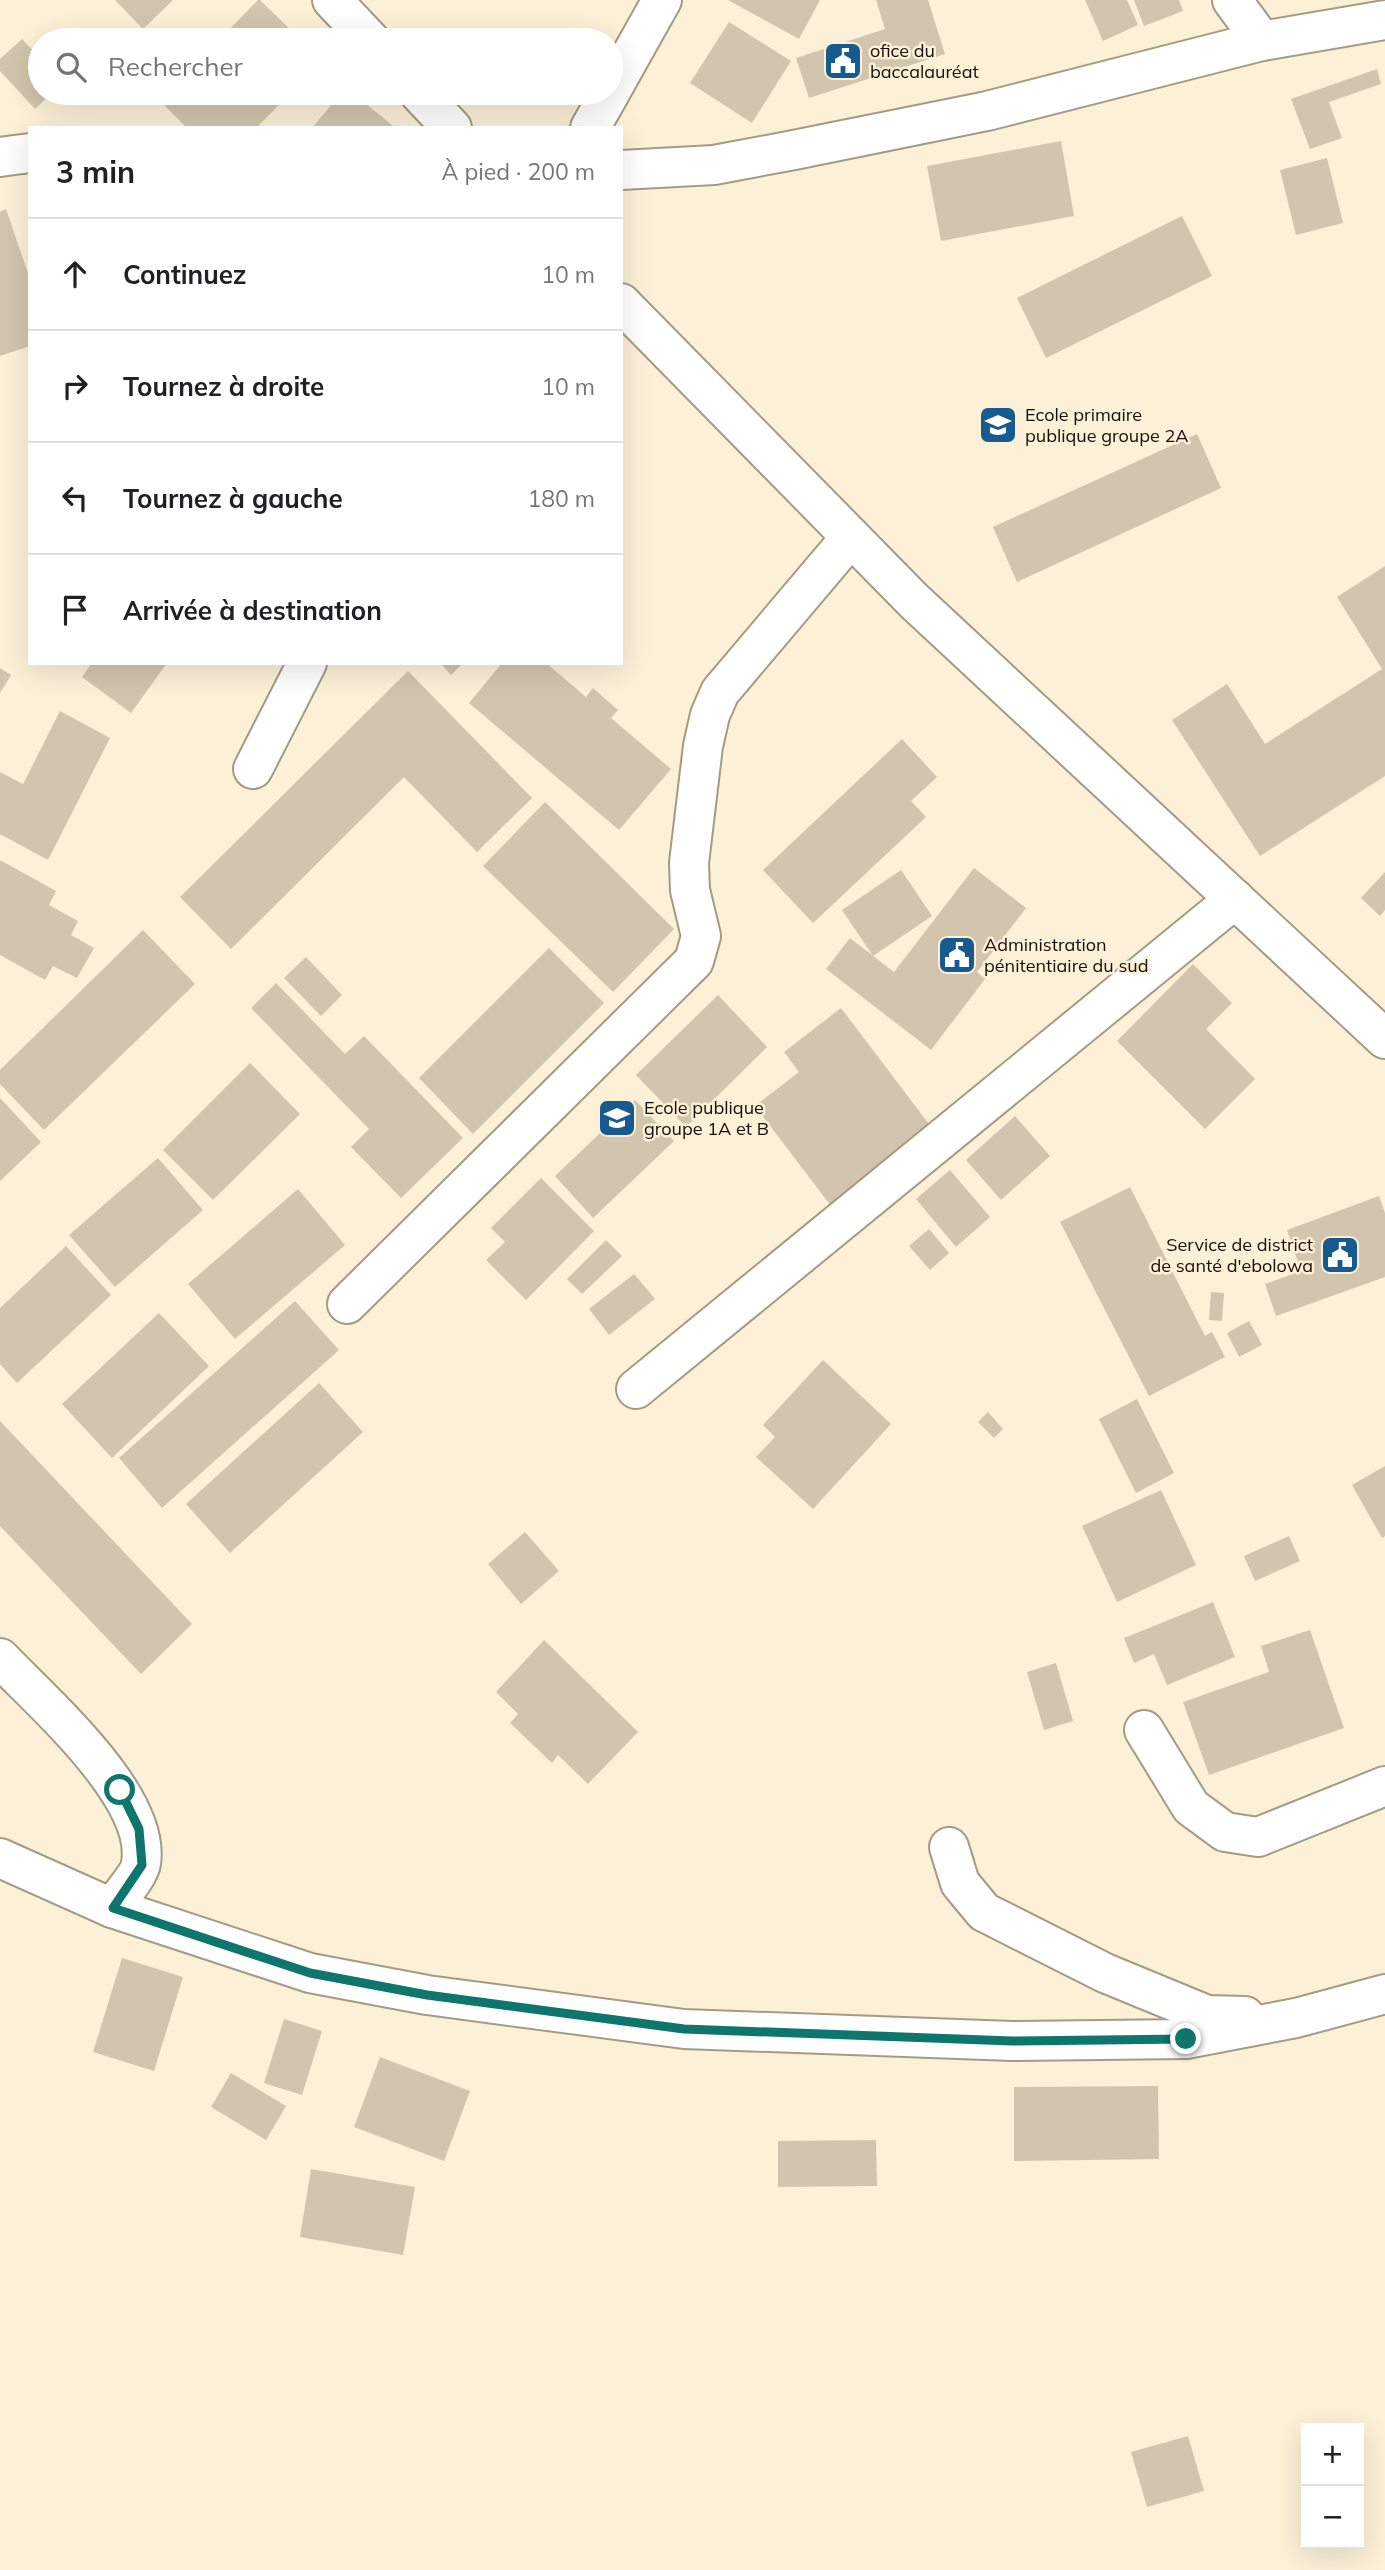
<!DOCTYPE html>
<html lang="fr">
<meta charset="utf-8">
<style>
:root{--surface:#fff;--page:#f6f6f6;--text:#202124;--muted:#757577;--line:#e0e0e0}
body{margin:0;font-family:Mulish,sans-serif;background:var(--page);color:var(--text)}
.controls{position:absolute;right:21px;bottom:21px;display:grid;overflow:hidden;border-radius:0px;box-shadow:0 7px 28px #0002}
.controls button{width:63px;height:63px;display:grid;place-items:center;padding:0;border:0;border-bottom:2px solid var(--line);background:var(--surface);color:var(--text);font:35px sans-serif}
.stop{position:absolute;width:21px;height:21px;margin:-16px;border:5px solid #0f766e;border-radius:50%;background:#fff}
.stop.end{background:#0f766e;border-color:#fff;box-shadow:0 2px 7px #0008}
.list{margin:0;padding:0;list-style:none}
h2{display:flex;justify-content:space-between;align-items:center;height:91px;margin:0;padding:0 28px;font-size:30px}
h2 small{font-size:23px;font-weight:400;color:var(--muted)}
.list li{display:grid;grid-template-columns:46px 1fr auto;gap:21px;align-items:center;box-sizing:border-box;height:112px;padding:0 28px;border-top:2px solid var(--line)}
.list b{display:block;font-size:26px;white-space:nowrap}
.list em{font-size:23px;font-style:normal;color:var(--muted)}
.icon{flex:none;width:38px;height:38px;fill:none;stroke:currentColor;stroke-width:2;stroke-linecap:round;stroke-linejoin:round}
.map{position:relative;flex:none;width:1385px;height:2570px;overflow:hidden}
.search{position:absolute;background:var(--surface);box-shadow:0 7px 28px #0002;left:28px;top:28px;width:595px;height:77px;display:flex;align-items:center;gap:18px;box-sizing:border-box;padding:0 24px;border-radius:38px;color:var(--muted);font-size:26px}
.panel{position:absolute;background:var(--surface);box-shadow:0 7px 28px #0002;left:28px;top:126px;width:595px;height:539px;border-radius:0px}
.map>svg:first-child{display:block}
</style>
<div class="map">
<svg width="1385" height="2570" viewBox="0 0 1385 2570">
<rect width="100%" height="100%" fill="#fcf0d7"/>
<g fill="#d1c6ad">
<polygon points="115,0 173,0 143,29"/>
<polygon points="258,0 260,0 301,40 219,40"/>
<polygon points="728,0 820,0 799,39"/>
<polygon points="876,0 928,0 945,54 809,98 796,58 885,29"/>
<polygon points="1085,0 1127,0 1138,25 1103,41"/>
<polygon points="1134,0 1179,0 1183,11 1144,26"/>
<polygon points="729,22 791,61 752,123 690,83"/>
<polygon points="22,39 40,58 40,93 52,93 35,109 0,71 0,59"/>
<polygon points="1377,69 1381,84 1329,102 1342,138 1310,149 1291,99"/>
<polygon points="168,93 291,93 256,128 187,128 160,101"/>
<polygon points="341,93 353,93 393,126 312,128"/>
<polygon points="1061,141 1074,216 941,241 927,166"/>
<polygon points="1327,158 1343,223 1296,235 1280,170"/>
<polygon points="6,209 30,279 30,346 0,356 0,212"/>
<polygon points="1182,216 1212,276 1046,358 1017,298"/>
<polygon points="1197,434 1221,488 1017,582 993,527"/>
<polygon points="1385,566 1385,776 1260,856 1172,720 1227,684 1265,744 1382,669 1337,597"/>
<polygon points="92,663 167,663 131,713 82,677"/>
<polygon points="440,663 463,663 451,675"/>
<polygon points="502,663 546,663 586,697 593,688 618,710 611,718 671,769 619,830 469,703"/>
<polygon points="0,668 11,675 0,693"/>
<polygon points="408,671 532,798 477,852 404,777 231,949 180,897"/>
<polygon points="60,711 110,738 48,860 0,834 0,772 23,784"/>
<polygon points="902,739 937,777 911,801 926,817 813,923 763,870"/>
<polygon points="545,802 674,929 613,992 483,866"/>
<polygon points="0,860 56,891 49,905 78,921 71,935 94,948 77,978 53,966 45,980 0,955"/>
<polygon points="974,868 1026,908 977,972 985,979 931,1050 826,969 850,938 894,972"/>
<polygon points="901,870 932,916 873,956 842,910"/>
<polygon points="1385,872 1385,910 1380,916 1361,898"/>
<polygon points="143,930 195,984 44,1130 0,1084 0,1070"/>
<polygon points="549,948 604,1003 473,1134 419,1078"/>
<polygon points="306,957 342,995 321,1016 284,978"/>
<polygon points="1193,964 1232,1003 1206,1029 1255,1079 1205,1129 1117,1041"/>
<polygon points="276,983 345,1054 364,1036 463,1138 401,1198 351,1147 369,1129 251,1008"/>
<polygon points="718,995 767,1047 686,1127 636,1075"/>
<polygon points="841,1008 932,1128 831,1206 755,1106 799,1072 784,1052"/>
<polygon points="250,1063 300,1114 213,1200 163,1150"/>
<polygon points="0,1098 41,1142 0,1181"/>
<polygon points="635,1100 674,1141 593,1218 555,1176"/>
<polygon points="1015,1116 1050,1156 1001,1200 966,1160"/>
<polygon points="158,1158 203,1210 115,1287 69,1235"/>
<polygon points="950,1170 990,1217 956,1247 916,1199"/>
<polygon points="541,1178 594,1231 526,1300 486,1260 505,1242 491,1228"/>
<polygon points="1130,1187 1205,1336 1212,1332 1225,1357 1149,1396 1060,1222"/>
<polygon points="298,1189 345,1245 235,1339 188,1284"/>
<polygon points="1379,1196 1385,1213 1385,1277 1276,1316 1265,1284 1301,1271 1287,1230"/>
<polygon points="929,1229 949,1253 930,1270 909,1246"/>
<polygon points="606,1240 622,1256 582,1294 567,1279"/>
<polygon points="66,1246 111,1295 17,1383 0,1364 0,1308"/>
<polygon points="634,1274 655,1299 609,1335 589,1309"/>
<polygon points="1211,1292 1224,1293 1222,1321 1209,1320"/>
<polygon points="295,1301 339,1350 162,1508 119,1458"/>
<polygon points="159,1313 209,1366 112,1458 62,1404"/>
<polygon points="1249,1321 1262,1345 1239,1357 1227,1333"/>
<polygon points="823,1360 891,1424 813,1509 756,1457 775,1437 763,1425"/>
<polygon points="319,1383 363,1432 230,1553 186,1504"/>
<polygon points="1137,1399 1174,1473 1136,1493 1099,1419"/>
<polygon points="988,1412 1003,1429 994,1438 978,1422"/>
<polygon points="0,1421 192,1624 141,1674 0,1526"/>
<polygon points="1385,1466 1385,1536 1382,1538 1352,1485"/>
<polygon points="1161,1490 1196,1565 1117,1602 1082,1526"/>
<polygon points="525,1532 559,1571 521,1604 488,1564"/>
<polygon points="1289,1536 1300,1561 1255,1581 1244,1556"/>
<polygon points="1213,1602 1235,1657 1167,1685 1154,1654 1134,1663 1124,1638"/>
<polygon points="1310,1630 1344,1728 1209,1775 1183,1702 1269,1672 1261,1646"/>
<polygon points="544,1640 638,1732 588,1784 558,1755 552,1763 510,1723 518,1714 496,1692"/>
<polygon points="1056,1663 1073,1721 1044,1730 1027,1672"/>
<polygon points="122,1958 183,1977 154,2071 93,2052"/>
<polygon points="284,2019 322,2031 302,2095 264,2083"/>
<polygon points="380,2057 470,2091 444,2161 354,2127"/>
<polygon points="231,2073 286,2106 266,2140 211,2107"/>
<polygon points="1158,2086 1159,2159 1014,2161 1014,2087"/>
<polygon points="876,2140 877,2186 778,2187 778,2141"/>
<polygon points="311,2169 415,2187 403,2255 300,2237"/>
<polygon points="1188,2436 1204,2491 1147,2507 1131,2452"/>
</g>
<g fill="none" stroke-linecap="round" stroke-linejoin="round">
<defs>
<g id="street">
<polyline points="332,0 370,40"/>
<polyline points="1232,0 1262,41"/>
<polyline points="611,91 662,0"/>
<polyline points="419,93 452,128"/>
<polyline points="590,128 610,93"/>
<polyline points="0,157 30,153"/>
<polyline points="621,170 714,165 794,150 987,111 1262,41 1385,20"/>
<polyline points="621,303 914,601 1385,1039"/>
<polyline points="253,769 307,663"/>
<polyline points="347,1304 694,961 701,936 690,890 689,863 703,746 710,715 720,692 851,537"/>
<polyline points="636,1389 1235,899"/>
<path d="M0,1658C43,1703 152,1797 141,1863C140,1874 119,1898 112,1908"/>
<polyline points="1144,1730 1191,1807 1225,1832 1258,1837 1385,1786"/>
<polyline points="949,1847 960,1883 984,1912 1105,1973 1207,2015 1245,2016"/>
<polyline points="0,1858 112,1908 310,1973 427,1995 684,2029 1012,2041 1186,2039 1296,2018 1385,1994"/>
</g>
</defs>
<use href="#street" stroke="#a59b83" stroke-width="42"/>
<use href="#street" stroke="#fff" stroke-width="38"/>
</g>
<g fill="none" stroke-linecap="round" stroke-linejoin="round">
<polyline stroke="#0f766e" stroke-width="9" points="120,1790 139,1829 142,1865 113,1908 310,1973 427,1995 684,2029 1012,2041 1186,2039"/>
</g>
<defs>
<symbol id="civic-square" viewBox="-11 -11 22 22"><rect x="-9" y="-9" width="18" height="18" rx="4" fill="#165a8f" stroke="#fcf0d7"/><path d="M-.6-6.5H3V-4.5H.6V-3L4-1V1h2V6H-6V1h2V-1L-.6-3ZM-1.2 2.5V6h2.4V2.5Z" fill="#fff"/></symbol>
<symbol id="school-square" viewBox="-11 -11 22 22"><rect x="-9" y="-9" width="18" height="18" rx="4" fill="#165a8f" stroke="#fcf0d7"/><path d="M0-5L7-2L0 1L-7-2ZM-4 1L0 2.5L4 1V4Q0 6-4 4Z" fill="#fff"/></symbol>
</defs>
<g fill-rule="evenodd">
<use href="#civic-square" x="821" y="39" width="44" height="44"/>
<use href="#school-square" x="976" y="403" width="44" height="44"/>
<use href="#civic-square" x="935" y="933" width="44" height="44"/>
<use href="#school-square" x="595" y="1096" width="44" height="44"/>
<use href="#civic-square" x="1318" y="1233" width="44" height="44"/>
</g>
<g text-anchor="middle" stroke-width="5" stroke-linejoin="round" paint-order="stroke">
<g font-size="18" fill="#141007" stroke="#fcf0d7" text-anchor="start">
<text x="870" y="57">ofice du<tspan x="870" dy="21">baccalauréat</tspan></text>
<text x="1025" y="421">Ecole primaire<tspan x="1025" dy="21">publique groupe 2A</tspan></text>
<text x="984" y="951">Administration<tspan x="984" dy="21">pénitentiaire du sud</tspan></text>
<text x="644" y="1114">Ecole publique<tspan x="644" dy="21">groupe 1A et B</tspan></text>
<text x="1313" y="1251" text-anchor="end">Service de district<tspan x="1313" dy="21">de santé d'ebolowa</tspan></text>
</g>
</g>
</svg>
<div class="controls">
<button>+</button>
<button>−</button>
</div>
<div class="stop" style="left:120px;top:1790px"></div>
<div class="stop end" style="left:1186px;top:2039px"></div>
<div class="search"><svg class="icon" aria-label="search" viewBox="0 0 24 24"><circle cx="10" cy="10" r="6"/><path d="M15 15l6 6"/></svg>Rechercher</div>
<section class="panel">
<h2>3 min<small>À pied · 200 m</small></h2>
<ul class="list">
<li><svg class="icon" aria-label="ahead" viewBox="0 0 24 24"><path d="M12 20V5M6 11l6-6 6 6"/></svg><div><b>Continuez</b></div><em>10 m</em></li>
<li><svg class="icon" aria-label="right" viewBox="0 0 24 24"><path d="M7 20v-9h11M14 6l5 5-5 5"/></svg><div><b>Tournez à droite</b></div><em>10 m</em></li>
<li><svg class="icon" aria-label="left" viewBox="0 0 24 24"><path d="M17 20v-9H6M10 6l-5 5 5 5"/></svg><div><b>Tournez à gauche</b></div><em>180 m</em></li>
<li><svg class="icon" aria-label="arrive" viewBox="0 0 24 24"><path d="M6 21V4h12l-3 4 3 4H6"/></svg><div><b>Arrivée à destination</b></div></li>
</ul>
</section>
</div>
